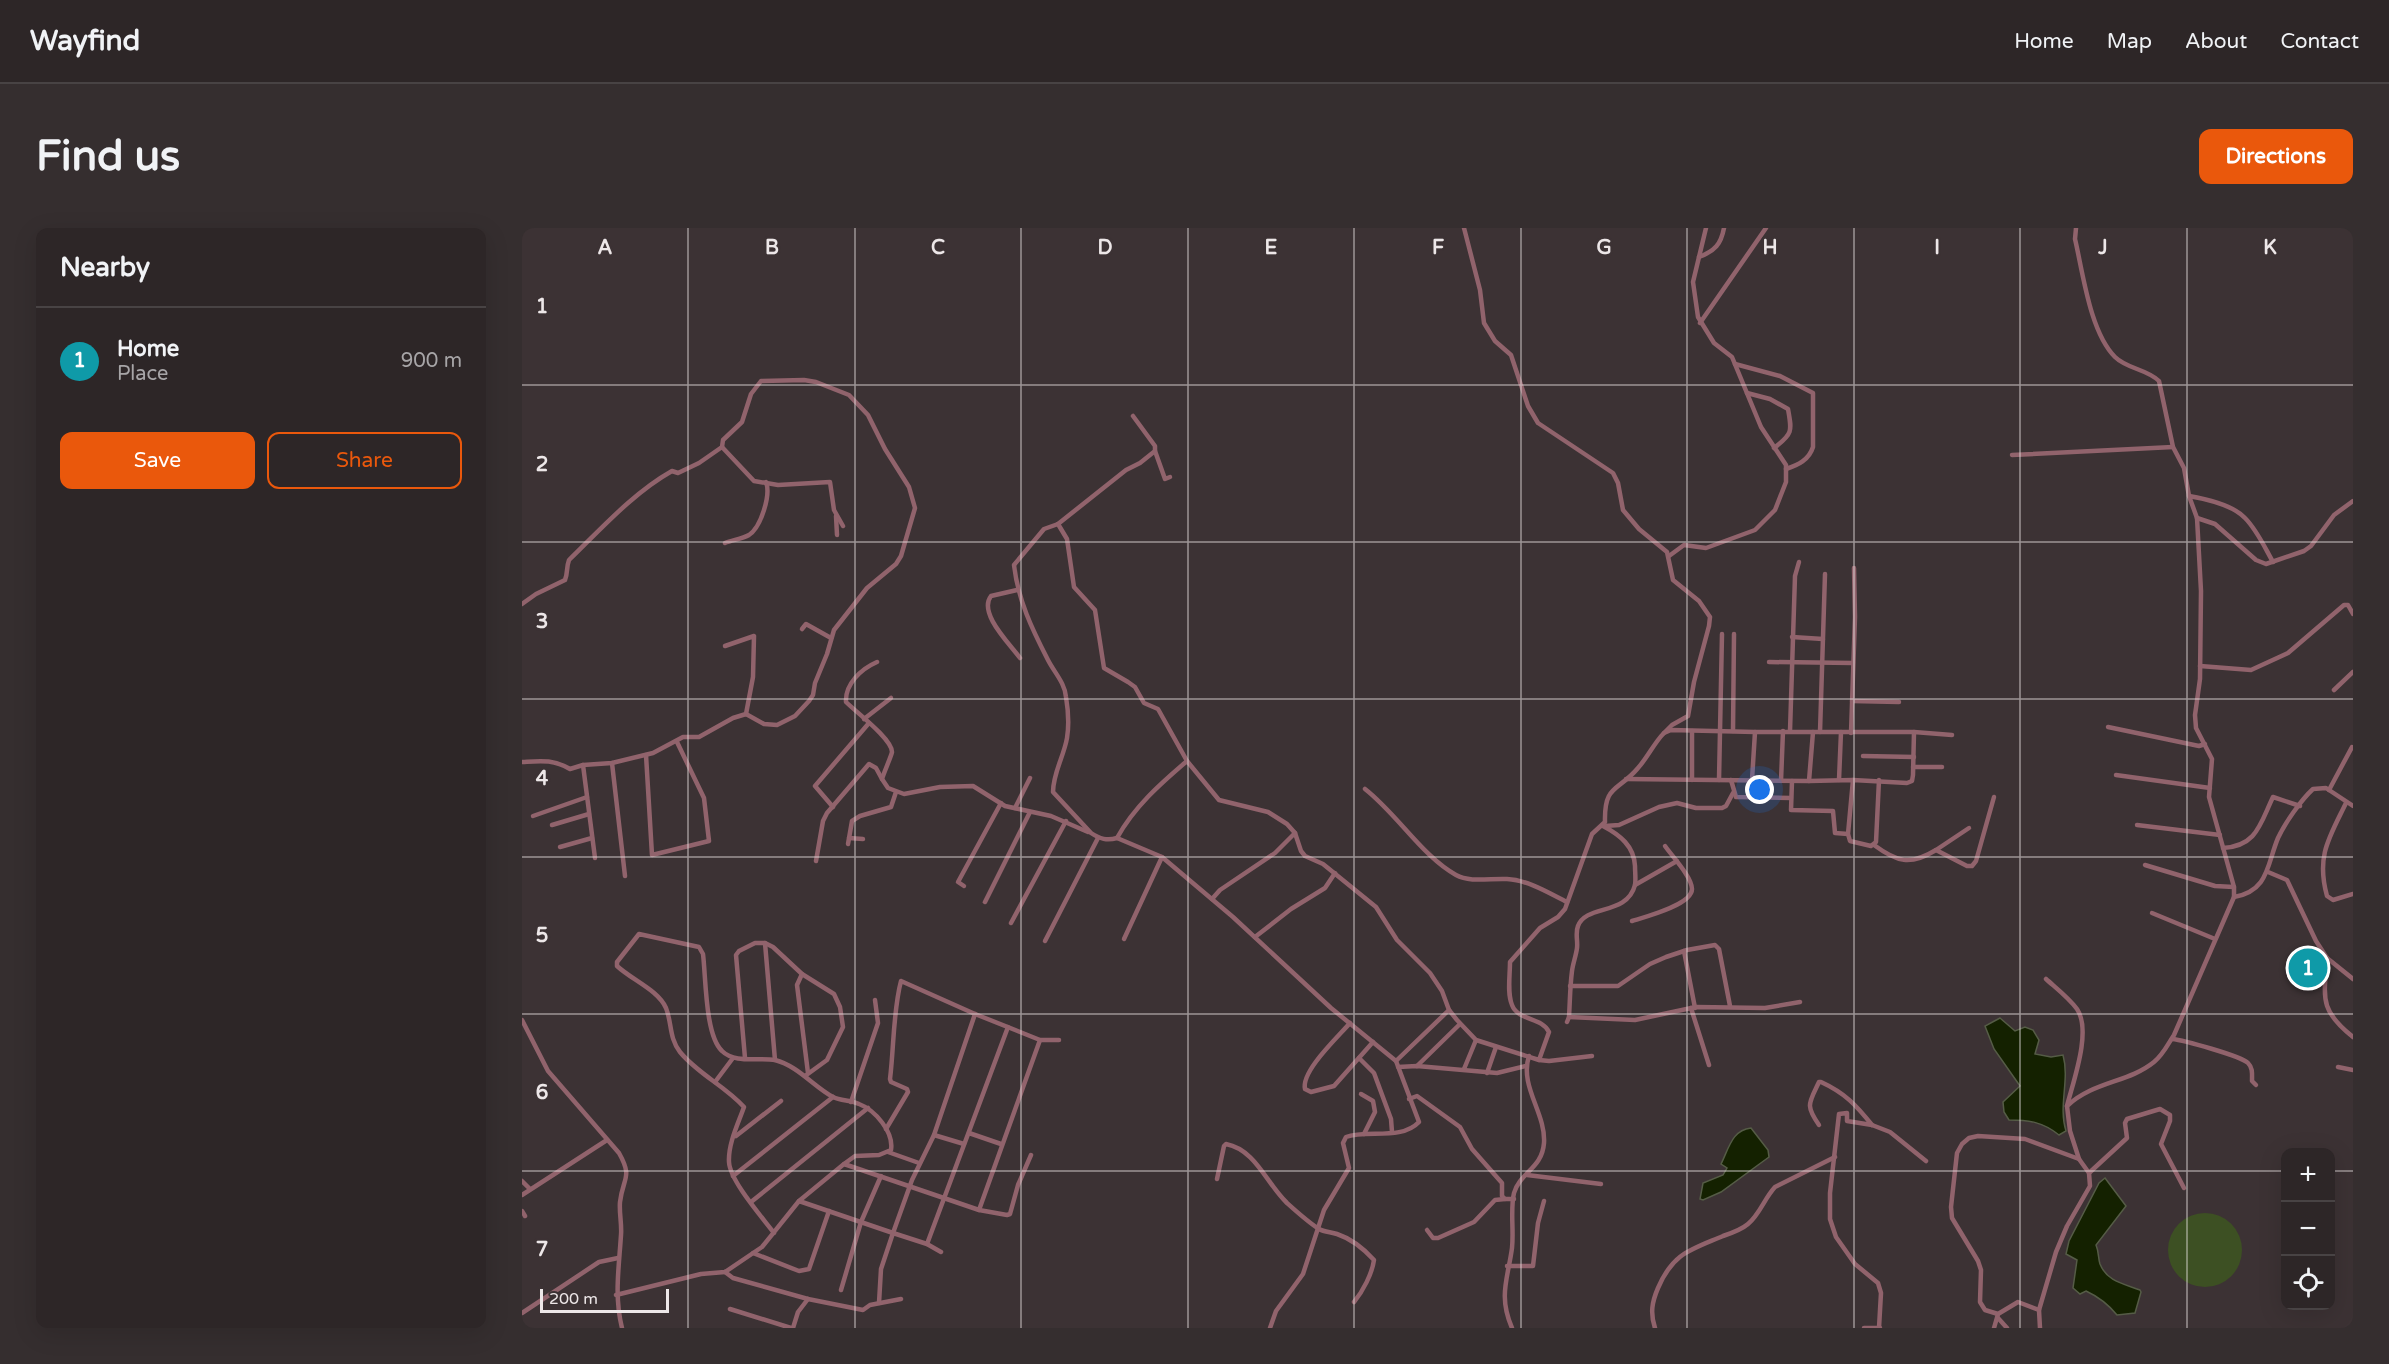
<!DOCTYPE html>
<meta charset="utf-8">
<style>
:root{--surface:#2d2627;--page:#352e2f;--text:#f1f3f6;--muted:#a7a5a7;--line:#484344;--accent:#ea580c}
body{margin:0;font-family:"Varela Round",sans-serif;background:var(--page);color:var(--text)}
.controls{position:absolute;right:18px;bottom:18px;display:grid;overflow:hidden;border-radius:12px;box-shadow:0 6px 24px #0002}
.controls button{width:54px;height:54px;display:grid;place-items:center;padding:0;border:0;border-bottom:2px solid var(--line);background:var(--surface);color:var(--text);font:30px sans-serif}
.scale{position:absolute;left:18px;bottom:15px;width:129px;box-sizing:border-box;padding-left:6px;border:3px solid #ede7e8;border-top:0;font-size:16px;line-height:21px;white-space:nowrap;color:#ede7e8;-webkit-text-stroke:4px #3c3234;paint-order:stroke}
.you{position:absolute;left:1238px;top:562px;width:21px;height:21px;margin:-15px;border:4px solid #fff;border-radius:50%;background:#1a73e8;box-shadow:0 0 0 9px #1a73e833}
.badge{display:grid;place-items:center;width:39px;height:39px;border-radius:50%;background:var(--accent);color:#fff;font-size:20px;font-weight:700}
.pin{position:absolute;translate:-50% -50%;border:3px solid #fff;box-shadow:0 2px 6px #0006}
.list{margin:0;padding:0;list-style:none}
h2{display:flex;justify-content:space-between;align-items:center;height:78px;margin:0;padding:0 24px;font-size:26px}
h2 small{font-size:20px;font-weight:400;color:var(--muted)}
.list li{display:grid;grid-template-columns:39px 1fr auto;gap:18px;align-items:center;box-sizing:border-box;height:108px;padding:0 24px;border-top:2px solid var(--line)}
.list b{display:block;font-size:22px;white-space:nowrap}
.list p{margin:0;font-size:20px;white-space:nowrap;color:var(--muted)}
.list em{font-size:20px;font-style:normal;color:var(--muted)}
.actions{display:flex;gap:12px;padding:18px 24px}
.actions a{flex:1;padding:14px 0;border:2px solid var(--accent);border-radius:12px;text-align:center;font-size:21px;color:var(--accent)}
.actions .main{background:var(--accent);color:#fff}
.icon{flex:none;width:33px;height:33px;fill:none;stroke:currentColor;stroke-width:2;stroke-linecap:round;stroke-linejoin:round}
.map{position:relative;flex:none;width:1831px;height:1100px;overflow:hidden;border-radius:12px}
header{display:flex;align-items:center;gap:36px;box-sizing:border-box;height:84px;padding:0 30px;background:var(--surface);border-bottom:2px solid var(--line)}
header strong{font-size:28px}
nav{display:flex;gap:33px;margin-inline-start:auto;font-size:21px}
.intro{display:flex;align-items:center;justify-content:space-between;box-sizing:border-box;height:144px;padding:0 36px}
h1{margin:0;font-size:42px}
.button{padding:15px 27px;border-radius:12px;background:var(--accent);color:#fff;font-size:21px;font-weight:700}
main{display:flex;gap:36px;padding:0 36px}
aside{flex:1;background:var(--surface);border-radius:12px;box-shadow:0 6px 24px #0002}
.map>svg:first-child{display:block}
</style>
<header>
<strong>Wayfind</strong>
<nav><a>Home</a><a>Map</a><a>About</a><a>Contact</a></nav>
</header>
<div class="intro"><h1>Find us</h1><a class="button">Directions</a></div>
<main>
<aside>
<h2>Nearby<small></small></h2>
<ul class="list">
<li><span class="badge" style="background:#0f9aa8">1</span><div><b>Home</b><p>Place</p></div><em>900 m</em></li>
</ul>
<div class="actions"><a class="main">Save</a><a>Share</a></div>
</aside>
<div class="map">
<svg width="1831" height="1100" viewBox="0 0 1831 1100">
<rect width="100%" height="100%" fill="#3c3234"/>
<circle fill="#3d5023" cx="1683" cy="1022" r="37"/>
<g fill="#142100" stroke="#555c46" stroke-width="1.5">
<path d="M1478,790L1493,803L1503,799L1511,802L1517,812L1513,826L1529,829L1541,827C1548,852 1536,878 1544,903L1537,907C1521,894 1507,892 1487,892L1482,884L1481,874L1498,858L1472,821L1463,798Z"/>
<path d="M1229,900L1246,922L1247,929L1199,964L1181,972L1178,971L1181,955L1201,947L1205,940L1199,936C1207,920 1210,902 1229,900Z"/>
<path d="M1583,950L1604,978L1574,1017C1577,1024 1576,1030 1578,1036C1585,1054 1603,1056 1618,1062L1619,1064L1613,1085L1595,1087C1586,1076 1577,1069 1564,1063L1558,1066L1551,1060L1555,1032L1544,1026L1547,1013L1577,955Z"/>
</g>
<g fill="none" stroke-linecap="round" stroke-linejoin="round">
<g stroke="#91636c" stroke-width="4.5">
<polyline points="942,0 958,62 962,95 973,113 989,127 1006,178 1016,195 1091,245 1096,255 1101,282 1117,301 1145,324 1151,352 1177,373 1188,389 1187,398 1172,454 1166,488 1150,497 1142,505"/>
<path d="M1177,29C1193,23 1199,16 1202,0"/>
<polyline points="1178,95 1244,0"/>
<path d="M1213,136L1258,148L1291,165V219C1287,232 1276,237 1264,241"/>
<path d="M1225,165L1248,171L1266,181C1270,203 1271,206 1252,220"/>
<polyline points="200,219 232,253 256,257 308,254 312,282 321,298"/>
<polyline points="633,223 643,251 648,249"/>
<polyline points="1490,227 1651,219"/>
<path d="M1667,268C1684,271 1711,277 1723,290C1735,302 1743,320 1751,334"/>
<polyline points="314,288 315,307"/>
<polyline points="1675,290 1693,296 1734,332 1744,336 1782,323 1789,318 1812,287 1831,273"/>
<polyline points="536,296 545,311 552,359 573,382 582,440 606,454 613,459 622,475 636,481 665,533"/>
<path d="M203,315C210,312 220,311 227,307C239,299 249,267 244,254"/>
<polyline points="1147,328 1162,317 1184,320 1233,302 1253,282 1264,254 1264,237 1239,199 1210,129 1192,115 1176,89 1171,54 1184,0"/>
<path d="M495,362L469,368C456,385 487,415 498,430"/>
<path d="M0,376L14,366L43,352C46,345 44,340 47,332C79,301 111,265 150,243L156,245L177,235L200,219L201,212L220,194L229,166L239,153L282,152L294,154L327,167L346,187L363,221L387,259L393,280L379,328L374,336L345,360L312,402L305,426L293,455L291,467L287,473L273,488L255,497L242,496L224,486L211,490L177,509H161L131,525L90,535L61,537L48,541C31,531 18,533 0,534"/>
<polyline points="280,401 284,396 309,410"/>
<polyline points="1270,409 1301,411"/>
<polyline points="203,418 232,408 231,449 224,486"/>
<path d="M355,434C339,441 323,456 324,474C334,484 370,511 370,524C369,529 362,544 360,551L366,560L382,566L418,559L451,558L483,578L529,588L566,604"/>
<polyline points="1247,434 1331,435"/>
<polyline points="1678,438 1729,442 1766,425 1822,377 1826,377 1831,386"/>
<polyline points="1812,462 1831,444"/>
<polyline points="1330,473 1377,474"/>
<polyline points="342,491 369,470"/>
<polyline points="1586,499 1677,518 1683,516"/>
<polyline points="1211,503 1212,406"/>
<polyline points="1268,503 1273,348 1277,334"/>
<polyline points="1298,504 1303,346"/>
<polyline points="1329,505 1333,389 1332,340"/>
<polyline points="124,527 130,627 187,613 182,570 155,514"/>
<polyline points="1341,528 1392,529"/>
<polyline points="90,535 103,648"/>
<polyline points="61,537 73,630"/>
<polyline points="1391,539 1420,539"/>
<polyline points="1594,547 1688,560"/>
<polyline points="1104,551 1287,553 1331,552 1385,555 1390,553 1391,547 1392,504"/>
<polyline points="1170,552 1170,503"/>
<polyline points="1197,552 1200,406"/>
<polyline points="1209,552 1214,569 1269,570"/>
<polyline points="1230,552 1233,504"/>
<polyline points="1317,552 1319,504"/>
<polyline points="1331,552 1326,606 1328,613 1349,618 1354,614 1357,552"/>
<polyline points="1259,553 1261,503"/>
<polyline points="1270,553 1269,582 1311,583 1313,605 1326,606"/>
<polyline points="1287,553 1291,504"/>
<path d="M843,561C875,586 901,629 934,647C948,655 969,650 985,651C1006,652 1027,665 1045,674"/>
<polyline points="1807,562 1830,519"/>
<path d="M1824,575C1807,610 1794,628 1805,668L1811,672L1831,666"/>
<polyline points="311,579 293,558 347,495"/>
<polyline points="493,580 508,550"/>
<polyline points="11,588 65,569"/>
<polyline points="30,597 67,586"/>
<polyline points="1615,597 1698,607"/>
<polyline points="1083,598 1097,597 1137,579 1155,575 1174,580 1200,580 1204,578 1211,565"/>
<polyline points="327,610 341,611"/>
<path d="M595,610C585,613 578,611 569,605L531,564C531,545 542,528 545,510C547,498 546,481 544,469C543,455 532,444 526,432C510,401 496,372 492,337L522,301L536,296L604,242L618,235L633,223V218L611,188"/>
<polyline points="326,616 330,593 338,588 369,579 374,564"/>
<path d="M1352,617C1375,634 1388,638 1414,622L1445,638H1450L1454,633L1472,569"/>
<polyline points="38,619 70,610"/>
<path d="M1701,620C1735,618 1738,596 1751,569L1778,578"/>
<polyline points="1414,622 1447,600"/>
<polyline points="294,633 301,593 305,585 347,536 354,540 360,551"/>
<polyline points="1623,637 1693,658 1712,659"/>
<polyline points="1746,644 1765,652 1794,713 1805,730 1831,751"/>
<polyline points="1113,657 1155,633"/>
<polyline points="442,658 436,654 479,575"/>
<path d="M1712,669C1747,663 1745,636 1756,610C1763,595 1779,572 1791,561L1804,560L1831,578"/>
<polyline points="690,671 698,662 753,625 773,605"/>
<polyline points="463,674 508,584"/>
<polyline points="1630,685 1693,711"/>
<path d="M1110,693C1123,689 1170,677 1170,661C1170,649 1150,628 1143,618"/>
<polyline points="489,695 544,593"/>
<polyline points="733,709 769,681 803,660 813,645"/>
<polyline points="602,711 640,629"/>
<polyline points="523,713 576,610"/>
<polyline points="243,715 253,832"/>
<polyline points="1162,723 1173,780"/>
<path d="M1805,730C1802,770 1797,782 1831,809"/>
<polyline points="280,746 275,757 286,845"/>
<path d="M1524,751C1534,760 1547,770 1555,781C1570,803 1551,854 1545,878"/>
<polyline points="1048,758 1096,758 1128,736 1144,729 1165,722 1193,717 1197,721 1208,778"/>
<polyline points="1169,780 1187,837"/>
<polyline points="1047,789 1113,792 1174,779 1243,780 1278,774"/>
<path d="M0,792L26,843L97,925C111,950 101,949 98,974C97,985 100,996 99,1007C97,1039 92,1068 100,1100"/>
<path d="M1045,794L1047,789C1048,773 1048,758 1050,743C1051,735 1054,728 1055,720C1056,713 1053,705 1056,698C1064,676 1105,688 1113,657C1114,652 1113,644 1113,638C1112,618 1098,607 1081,598"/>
<path d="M828,795C816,809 779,843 783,861L789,864L812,858L851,814"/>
<path d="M1650,811C1661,812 1719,828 1726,835C1731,840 1730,846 1730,853L1734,857"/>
<polyline points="223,830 214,727 217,723 233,715 243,715 251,719 280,746 312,766 318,779 321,799 305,832 283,848"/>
<polyline points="837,830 852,845 869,891 870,904"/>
<polyline points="1017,832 1027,833 1070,828"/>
<polyline points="874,833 927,782"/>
<polyline points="895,838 938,796"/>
<polyline points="876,839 895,838 975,845 1004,838"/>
<polyline points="1816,839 1831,842"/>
<polyline points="942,841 954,812"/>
<polyline points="965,845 974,819"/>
<polyline points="193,854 211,830"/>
<polyline points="839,866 851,873 853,884 842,906"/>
<polyline points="887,871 895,868 938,899 950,921 980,955 980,968 983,971 992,971"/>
<polyline points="329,874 356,795 353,772"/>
<path d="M1297,897C1283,877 1287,875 1297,854H1299C1323,865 1334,877 1350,897"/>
<path d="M364,901L386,864L385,861L369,854L368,851C372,819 371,783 379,753L453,786L518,812H537"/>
<polyline points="447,905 479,916"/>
<polyline points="412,907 442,916"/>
<polyline points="214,908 259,873"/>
<polyline points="366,924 397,935"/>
<polyline points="322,936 457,982 485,987 488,986 496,957 509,927"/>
<polyline points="1567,945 1605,910 1603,895 1605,891 1638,881 1648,887 1648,893 1639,916 1662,960"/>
<polyline points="1005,947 1079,956"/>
<polyline points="211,948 311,869"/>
<path d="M695,951L702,918L704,916C734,922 744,955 765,975C775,984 786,994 797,1001C802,1004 809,1004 815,1006C830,1011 842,1021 852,1032C850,1046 841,1063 832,1074"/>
<polyline points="0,953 8,961"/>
<polyline points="0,967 85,912"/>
<polyline points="277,973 371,1005 390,952 412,907 453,786"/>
<polyline points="229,974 346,880"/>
<polyline points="457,982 518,812"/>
<polyline points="0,983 3,988"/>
<polyline points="905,1002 911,1010 916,1010 952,994 973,972 983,971"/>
<polyline points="405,1016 486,799"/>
<polyline points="231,1025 277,1043 287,1041 307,983"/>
<polyline points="985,1038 1011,1038 1016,995 1022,973"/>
<polyline points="203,1044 211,1050 286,1071 341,1082 348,1077 379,1071"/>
<polyline points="319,1062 339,994 359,948"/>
<path d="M94,1067L179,1046L203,1044L240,1019L277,973L322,936L333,928L357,927L369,922C372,904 353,882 337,876C329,872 319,873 311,869C291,858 276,838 253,832C237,829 213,836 200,823C183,807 184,750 181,726L177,719L117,706L95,734V738C110,752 136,762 144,780C150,795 147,810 158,824C176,846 203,858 222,879C216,896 206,916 207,934C208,953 240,989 252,1005"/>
<polyline points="357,1075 359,1041 371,1005 405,1016 419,1024"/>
<polyline points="208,1081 269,1100"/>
<polyline points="1517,1082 1496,1074 1476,1086 1463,1082 1458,1074 1459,1042 1456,1033 1430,990 1429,979 1435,925 1440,916 1447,910 1456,908 1503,911 1557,931"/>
<polyline points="0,1085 77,1034 96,1030"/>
<polyline points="1476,1090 1485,1100"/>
<polyline points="271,1100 276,1084 286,1071"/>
<path d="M748,1100L754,1083L781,1046L802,982L827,940L821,915L824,909C845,901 879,913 897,894L874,833L809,780L711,689L640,629L595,610C612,579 638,556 665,533L697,572L746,584L765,596L773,605L779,623L783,628L801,636L854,679L875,712L908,745L920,763L927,782L935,792L954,812L1017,832L1027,804C1020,789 996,793 990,777C985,765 988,748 988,734L1018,700L1036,689L1043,681L1070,606L1083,594C1082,556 1096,564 1116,540C1126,529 1132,515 1142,505L1149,502L1233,504H1392L1430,507"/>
<path d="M990,1100C976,1068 986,1050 990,1020C992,1002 988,982 992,965C998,944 1020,941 1022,915C1024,885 997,858 1007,828"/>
<path d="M1133,1100C1128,1085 1130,1074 1136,1060C1151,1025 1168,1022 1201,1008C1210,1005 1219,1002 1226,996C1238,986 1242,971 1253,959L1313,929"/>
<polyline points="1342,1100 1358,1100"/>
<polyline points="1357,1100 1359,1065 1356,1055 1333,1036 1314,1009 1308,991 1308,965 1317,886 1325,885 1325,893 1350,897 1368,904 1404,933"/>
<polyline points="1472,1100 1476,1086"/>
<path d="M1518,1100L1517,1082L1534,1024L1545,998L1568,958L1567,945L1557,931L1548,903L1545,878C1572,853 1606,855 1632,834C1641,827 1646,816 1652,807L1712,669V659L1687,569L1690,531L1674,500L1673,487L1678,451L1679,363L1675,290L1667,268L1662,240L1651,219L1637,153C1625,141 1605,141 1593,129C1568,104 1561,45 1553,11L1554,0"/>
</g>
</g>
<path fill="none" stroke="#ede7e8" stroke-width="1.5" stroke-opacity="0.55" d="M166,0V1100M333,0V1100M499,0V1100M666,0V1100M832,0V1100M999,0V1100M1165,0V1100M1332,0V1100M1498,0V1100M1665,0V1100M0,157H1831M0,314H1831M0,471H1831M0,629H1831M0,786H1831M0,943H1764M1808,943H1831"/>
<g font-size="20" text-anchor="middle" font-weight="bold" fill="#ede7e8" stroke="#3c3234" stroke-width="5" stroke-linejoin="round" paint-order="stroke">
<text x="83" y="26">A</text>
<text x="250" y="26">B</text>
<text x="416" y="26">C</text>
<text x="583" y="26">D</text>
<text x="749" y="26">E</text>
<text x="916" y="26">F</text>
<text x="1082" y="26">G</text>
<text x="1248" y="26">H</text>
<text x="1415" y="26">I</text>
<text x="1581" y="26">J</text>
<text x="1748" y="26">K</text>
<text x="20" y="85">1</text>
<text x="20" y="243">2</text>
<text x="20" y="400">3</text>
<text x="20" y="557">4</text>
<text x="20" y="714">5</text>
<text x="20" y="871">6</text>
<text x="20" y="1028">7</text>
</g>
</svg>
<div class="controls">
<button>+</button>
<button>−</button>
<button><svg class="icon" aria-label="locate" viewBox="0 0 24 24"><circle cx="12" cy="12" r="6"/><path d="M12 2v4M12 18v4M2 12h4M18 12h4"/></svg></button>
</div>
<div class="scale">200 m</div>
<div class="you"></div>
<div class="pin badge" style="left:1786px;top:740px;background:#0f9aa8">1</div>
</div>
</main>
